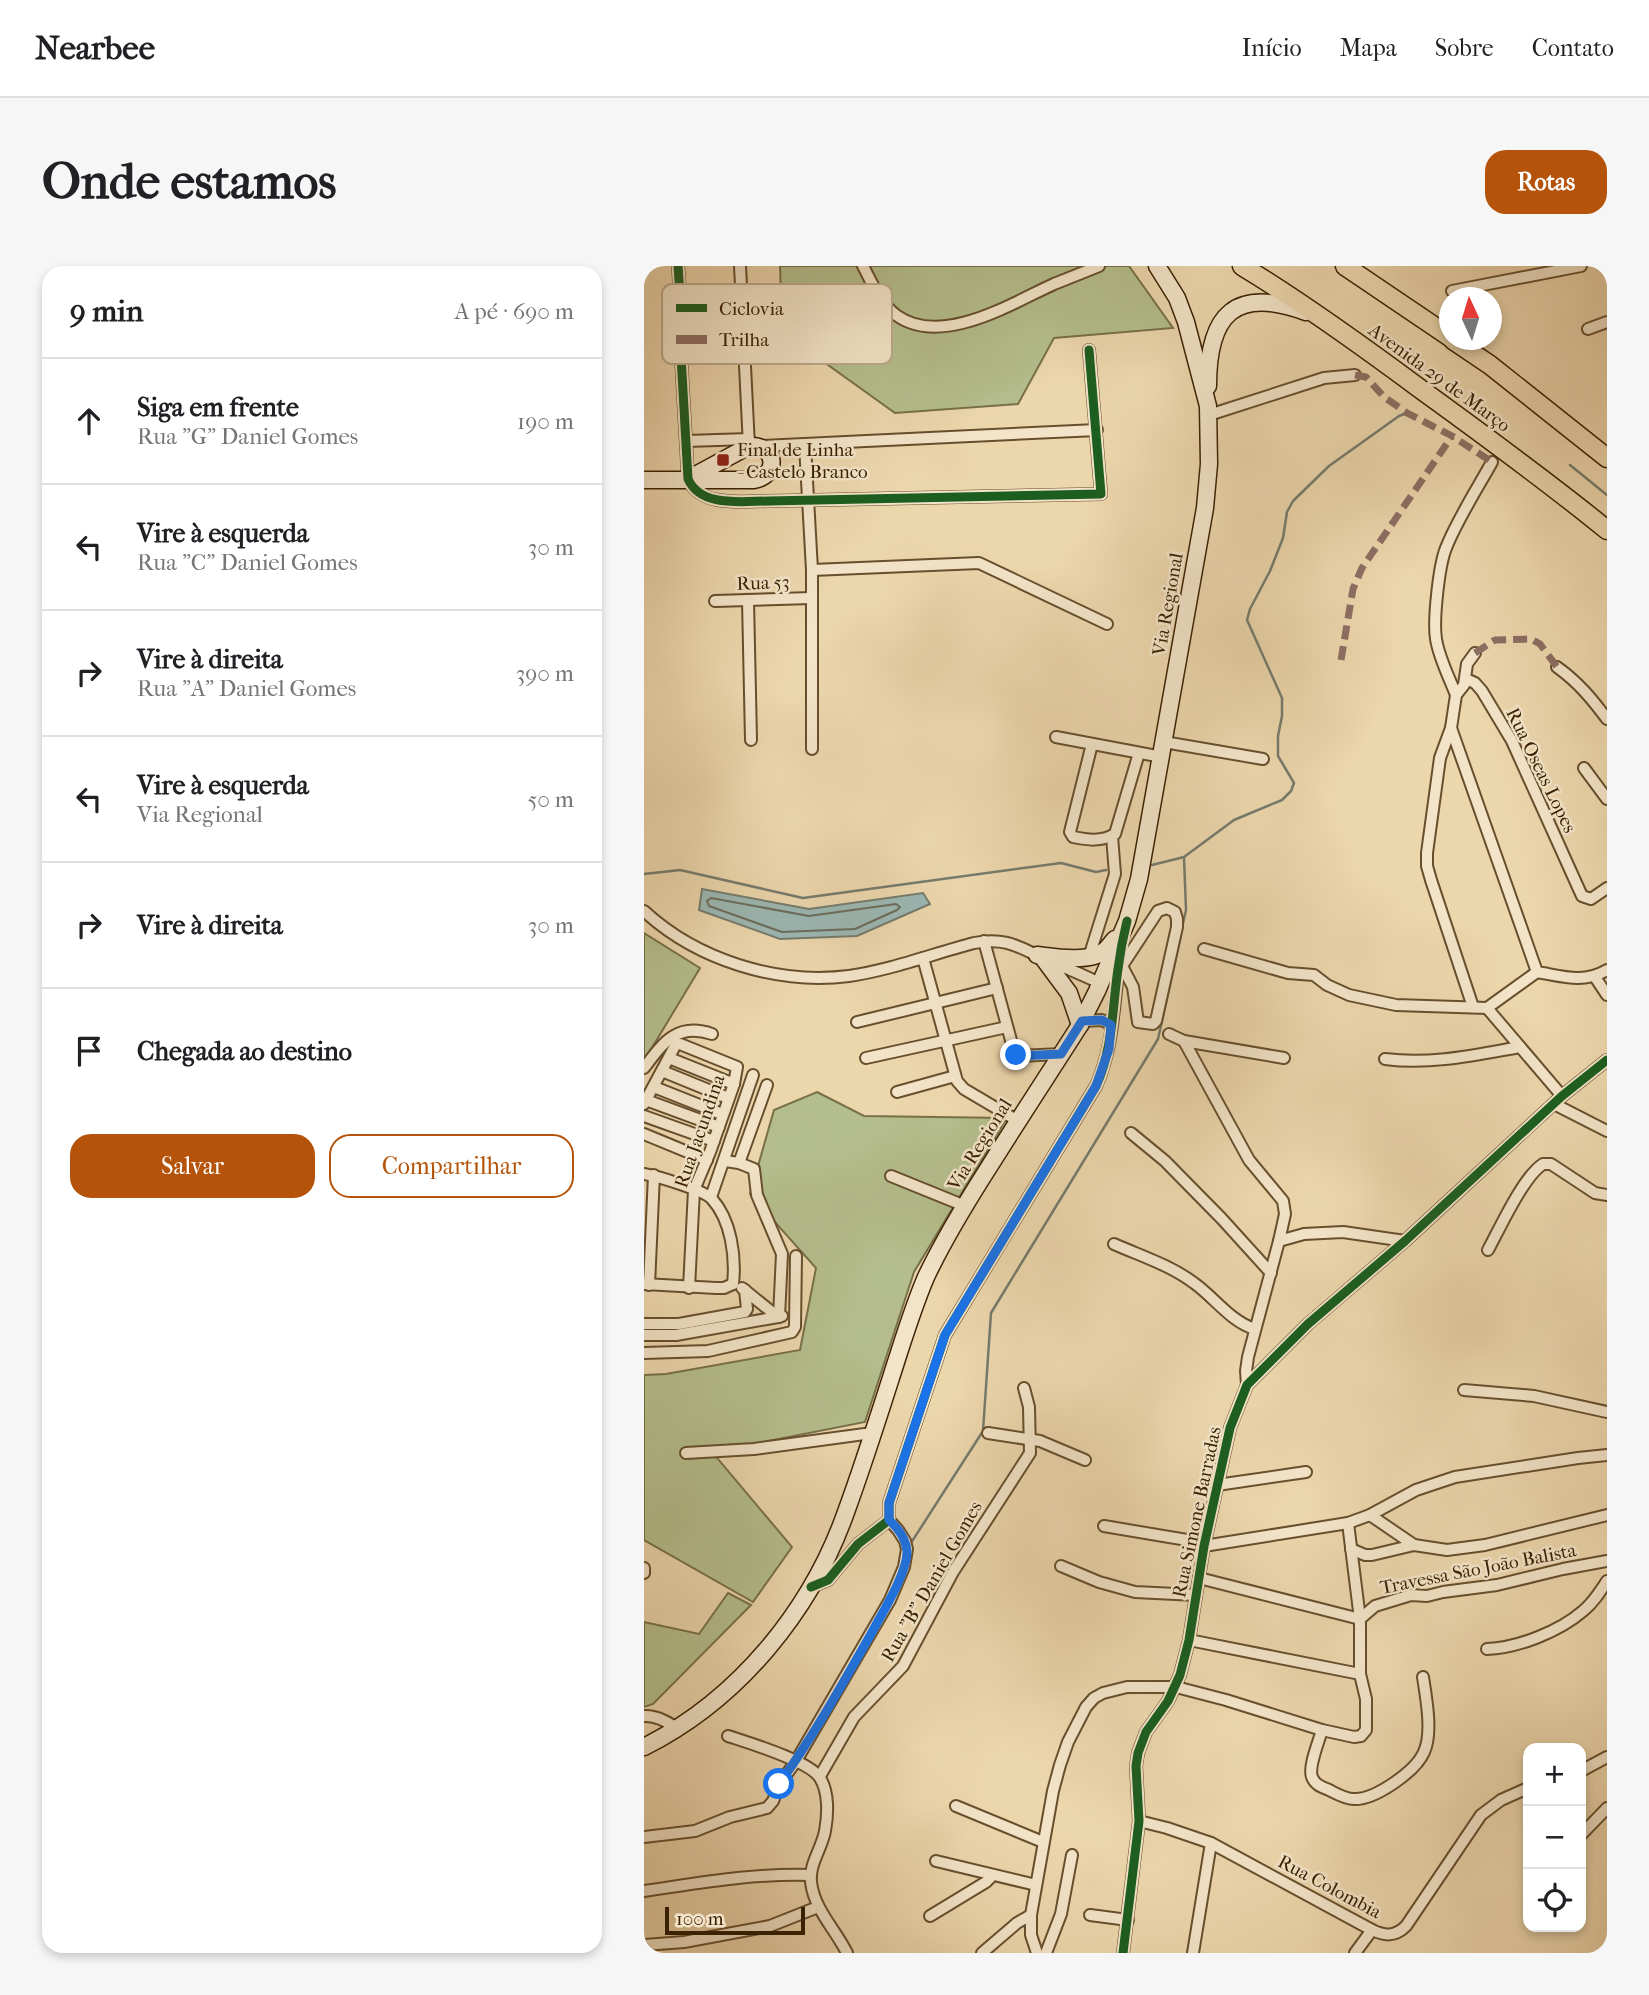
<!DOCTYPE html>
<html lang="pt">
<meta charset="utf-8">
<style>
:root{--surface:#fff;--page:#f6f6f6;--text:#202124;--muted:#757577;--line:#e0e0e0;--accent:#b45309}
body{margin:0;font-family:"IM FELL French Canon",serif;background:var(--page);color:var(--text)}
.controls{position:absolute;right:21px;bottom:21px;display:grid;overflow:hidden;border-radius:14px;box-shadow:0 4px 10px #0003}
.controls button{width:63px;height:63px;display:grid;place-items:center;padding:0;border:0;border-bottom:2px solid var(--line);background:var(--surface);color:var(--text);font:35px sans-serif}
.compass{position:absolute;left:795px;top:21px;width:63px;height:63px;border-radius:50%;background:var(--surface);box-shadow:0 4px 10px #0003;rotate:356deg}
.scale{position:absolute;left:21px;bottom:18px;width:140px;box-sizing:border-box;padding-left:7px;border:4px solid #3b2203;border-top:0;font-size:19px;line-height:24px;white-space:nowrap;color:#3b2203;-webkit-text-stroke:5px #f3e4c9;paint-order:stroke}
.stop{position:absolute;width:21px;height:21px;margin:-16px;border:5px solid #1a73e8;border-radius:50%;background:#fff}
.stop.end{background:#1a73e8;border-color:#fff;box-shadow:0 2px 7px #0008}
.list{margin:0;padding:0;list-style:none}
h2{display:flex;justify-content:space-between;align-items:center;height:91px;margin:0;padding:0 28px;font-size:30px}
h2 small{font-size:23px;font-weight:400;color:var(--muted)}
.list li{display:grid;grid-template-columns:46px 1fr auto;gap:21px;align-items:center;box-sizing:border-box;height:126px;padding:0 28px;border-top:2px solid var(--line)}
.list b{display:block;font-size:26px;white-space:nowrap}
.list p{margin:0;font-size:23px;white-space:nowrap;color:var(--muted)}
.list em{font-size:23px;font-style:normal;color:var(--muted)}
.actions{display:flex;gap:14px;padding:21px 28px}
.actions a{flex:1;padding:16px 0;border:2px solid var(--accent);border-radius:21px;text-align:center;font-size:24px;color:var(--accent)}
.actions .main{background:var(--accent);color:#fff}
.icon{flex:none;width:38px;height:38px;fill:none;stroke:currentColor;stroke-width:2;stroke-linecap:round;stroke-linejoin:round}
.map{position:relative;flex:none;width:963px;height:1687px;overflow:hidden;border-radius:21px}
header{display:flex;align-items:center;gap:42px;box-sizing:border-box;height:98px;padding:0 35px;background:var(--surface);border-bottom:2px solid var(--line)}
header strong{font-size:33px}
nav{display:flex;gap:38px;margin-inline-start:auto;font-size:24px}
.intro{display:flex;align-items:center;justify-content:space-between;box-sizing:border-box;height:168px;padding:0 42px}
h1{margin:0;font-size:49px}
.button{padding:18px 32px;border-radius:21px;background:var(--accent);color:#fff;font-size:24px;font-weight:700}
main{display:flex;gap:42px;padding:0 42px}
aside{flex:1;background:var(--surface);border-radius:21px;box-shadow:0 4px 10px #0003}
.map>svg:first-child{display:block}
</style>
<header>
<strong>Nearbee</strong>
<nav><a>Início</a><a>Mapa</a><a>Sobre</a><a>Contato</a></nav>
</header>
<div class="intro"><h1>Onde estamos</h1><a class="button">Rotas</a></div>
<main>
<aside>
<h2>9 min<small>A pé · 690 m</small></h2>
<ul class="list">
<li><svg class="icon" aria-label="ahead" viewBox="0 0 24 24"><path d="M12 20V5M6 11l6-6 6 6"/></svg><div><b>Siga em frente</b><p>Rua &quot;G&quot; Daniel Gomes</p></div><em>190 m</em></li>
<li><svg class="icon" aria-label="left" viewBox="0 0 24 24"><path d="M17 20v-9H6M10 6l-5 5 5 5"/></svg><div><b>Vire à esquerda</b><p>Rua &quot;C&quot; Daniel Gomes</p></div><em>30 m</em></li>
<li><svg class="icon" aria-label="right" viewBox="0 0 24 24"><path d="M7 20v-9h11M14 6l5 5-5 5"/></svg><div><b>Vire à direita</b><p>Rua &quot;A&quot; Daniel Gomes</p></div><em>390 m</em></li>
<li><svg class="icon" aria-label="left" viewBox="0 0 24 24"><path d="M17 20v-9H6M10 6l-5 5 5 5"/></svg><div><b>Vire à esquerda</b><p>Via Regional</p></div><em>50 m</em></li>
<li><svg class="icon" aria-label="right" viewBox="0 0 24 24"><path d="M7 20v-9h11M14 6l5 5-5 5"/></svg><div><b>Vire à direita</b></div><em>30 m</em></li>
<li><svg class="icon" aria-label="arrive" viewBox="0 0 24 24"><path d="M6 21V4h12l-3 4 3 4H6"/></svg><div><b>Chegada ao destino</b></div></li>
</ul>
<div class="actions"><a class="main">Salvar</a><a>Compartilhar</a></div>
</aside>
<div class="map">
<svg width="963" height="1687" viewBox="0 0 963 1687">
<rect width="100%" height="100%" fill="#ecd6ac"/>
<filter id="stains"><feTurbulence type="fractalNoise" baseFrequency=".00286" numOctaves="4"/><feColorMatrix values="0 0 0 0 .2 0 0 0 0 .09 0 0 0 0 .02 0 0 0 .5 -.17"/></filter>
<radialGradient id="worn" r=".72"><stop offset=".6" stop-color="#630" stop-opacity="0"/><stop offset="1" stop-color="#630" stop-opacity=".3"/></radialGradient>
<g fill="#b4be8c" stroke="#787048" stroke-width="2">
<polygon points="136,0 485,0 529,62 410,72 374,138 251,147 138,66"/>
<polygon points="0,667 56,702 0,795"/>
<polygon points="173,826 220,850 363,852 270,1006 221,1156 68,1186 148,1281 109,1336 0,1274 0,1109 22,1108 156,1084 172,1002 106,928 130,844"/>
<polygon points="84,1327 107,1339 9,1438 0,1441 0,1356 55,1368"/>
</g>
<polygon fill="#9bb7b3" stroke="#757b6d" stroke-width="2" points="58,623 165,643 279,627 286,638 213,670 136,673 55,644"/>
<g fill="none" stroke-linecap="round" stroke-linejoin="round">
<polygon stroke="#6b6c5b" stroke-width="2" points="67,632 165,650 252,638 256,641 253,644 211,663 138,666 65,640 63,635"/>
<g stroke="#757b6d" stroke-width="2.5">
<polyline points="926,199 963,229"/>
<polyline points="508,599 540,591 590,554 638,534 647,525 650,517 634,490 634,470 638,450 638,432 603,354 606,343 626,305 639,272 643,246 649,235 685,200 755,150 763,147"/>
<polyline points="0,608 36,604 159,632 417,597 452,606 462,604"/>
<polyline points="538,662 542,644 540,591"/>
<polyline points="265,1280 339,1165 347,1047 514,773 537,669"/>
</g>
<defs>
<g id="street">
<path d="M34,0L36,28L31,45L37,90L44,213C57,242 98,235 125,235L457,228L445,84"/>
<polyline points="96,0 105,180"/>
<path d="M219,0C228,17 236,37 252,49C297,82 368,37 410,18C425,12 440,6 455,0"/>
<polyline points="808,25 937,0"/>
<polyline points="944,63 963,56"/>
<polyline points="565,149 680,112 711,109"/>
<polyline points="42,175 105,173"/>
<polyline points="161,179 168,304 168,483"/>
<polyline points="116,180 453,164"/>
<polyline points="168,304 335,297 463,358"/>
<polyline points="104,334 107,474"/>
<polyline points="71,335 168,332"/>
<path d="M913,401C934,416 948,433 963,453"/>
<polyline points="822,413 831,417 838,425 868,475 938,630 947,633 963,622"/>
<path d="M812,429C805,411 795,392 792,373C789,354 795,299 802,282C813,254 833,223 848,196"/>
<path d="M807,462L893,706C918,710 939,718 963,704"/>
<polyline points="412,471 518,491"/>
<polyline points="520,476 619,493"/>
<path d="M448,478L426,566L429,571C444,574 457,576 471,568L495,487"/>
<polyline points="940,502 963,533"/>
<path d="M0,645C53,694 133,719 205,710C247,704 288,688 330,677C366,670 378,684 410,697C425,703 441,710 456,717"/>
<polyline points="340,675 371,789 375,790 417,788"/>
<polyline points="560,683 644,707 670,709 683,719 705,729 752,739 843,742 893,706"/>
<polyline points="445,691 471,608 468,570"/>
<polyline points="279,692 313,815 320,823 374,855"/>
<polyline points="474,700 478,700 514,645 523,642 531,646 533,653 533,661 512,755 509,758 494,756 489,721 478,700"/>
<polyline points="951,711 963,729"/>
<polyline points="829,741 787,614 783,600 783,587 796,492 807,462 812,429 820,419 823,398 831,387"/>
<polyline points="843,742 918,830"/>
<polyline points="438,755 458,754 467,759"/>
<polyline points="213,756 353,722"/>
<polyline points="525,768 540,775 640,792"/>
<polyline points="540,775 605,894 639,935 641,948 635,975"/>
<polyline points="25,792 90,818"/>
<polyline points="222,792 363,761"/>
<path d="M741,793C787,799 831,789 876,781"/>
<path d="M0,802C19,777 33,756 68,768"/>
<polyline points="18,805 84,832"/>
<polyline points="10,821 78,848"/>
<polyline points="253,826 311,810"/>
<polyline points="2,834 75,861"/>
<polyline points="0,838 32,778 36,778 93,801 90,818 66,886 50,924 45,1022"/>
<polyline points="910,838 963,865"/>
<polyline points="0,850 70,875"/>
<polyline points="487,867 521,895 578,953 627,1007"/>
<polyline points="0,868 63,894"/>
<polyline points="81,895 95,897 110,903 113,929 138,988 135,1051"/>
<polyline points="95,897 123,819"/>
<path d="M0,908C12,910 60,924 68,933C87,954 92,990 89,1018"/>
<polyline points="247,910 321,940"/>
<polyline points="67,931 109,809"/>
<path d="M470,978C497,990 526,999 550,1017C570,1031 587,1056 611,1063"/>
<path d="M844,984C856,962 879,911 899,898H907L951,927L963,929"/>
<polyline points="0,1018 72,1022 80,1022 89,1018"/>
<polyline points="5,1019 10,909"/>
<polyline points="98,1022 134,1051 138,1050"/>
<polyline points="0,1058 35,1058 101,1046 103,1043 101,1024"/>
<polyline points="0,1069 32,1069 134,1051"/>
<polyline points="0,1087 64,1085 148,1066 151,1061 152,990"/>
<polyline points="603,1119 602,1105 604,1091 635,975 660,968 699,966 761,975"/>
<polyline points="820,1124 890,1130 963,1146"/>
<polyline points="344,1167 396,1175 441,1194"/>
<polyline points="42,1187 110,1183 228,1167"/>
<polyline points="573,1219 662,1206"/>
<polyline points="726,1249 770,1279"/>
<polyline points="460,1260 561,1277"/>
<polyline points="560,1280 704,1257 726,1249 772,1224 811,1211 934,1192 963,1189"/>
<polyline points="707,1283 721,1289 728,1289 770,1279 803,1284 841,1279 963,1249"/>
<polyline points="417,1300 455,1316 491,1326 552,1329"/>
<polyline points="0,1302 0,1307"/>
<polyline points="555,1312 716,1353"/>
<path d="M167,1321L184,1314L214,1278L245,1254V1237L301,1069L452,820C472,776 469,727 478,680"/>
<polyline points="716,1353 731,1340 767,1329 783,1330 799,1326 853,1319 919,1303 963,1295"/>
<polyline points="545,1374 716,1408"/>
<path d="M843,1383C874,1382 916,1365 939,1345C949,1337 956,1326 963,1315"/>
<path d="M0,1450C12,1449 23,1456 33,1462"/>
<path d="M678,1464C675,1475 664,1501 668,1511C671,1519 678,1521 685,1524C693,1528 701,1533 710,1533C731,1534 772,1505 780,1486C789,1467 782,1431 779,1411"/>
<path d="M84,1470C105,1477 166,1495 176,1512C185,1526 184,1549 181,1565C178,1582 165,1598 167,1616C170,1643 191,1663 203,1687"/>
<polyline points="937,1505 963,1491"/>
<polyline points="176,1510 210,1451 259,1400 309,1306 386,1187 385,1141 380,1122"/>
<polyline points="312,1540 399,1576"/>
<path d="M495,1555L523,1562L567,1577L728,1664C741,1670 751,1671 762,1660L837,1549L857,1534L884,1522"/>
<polyline points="937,1569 963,1542"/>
<polyline points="0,1571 51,1565 86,1551 123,1542 129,1535 135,1519 152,1495 246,1334 260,1301 263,1283 261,1275 254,1264 245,1254"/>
<polyline points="292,1595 392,1619"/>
<path d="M0,1625C56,1617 110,1607 167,1609"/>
<polyline points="446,1649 484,1654"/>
<polyline points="286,1650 342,1616 348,1610"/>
<polyline points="0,1679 40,1676 126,1660 174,1641"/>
<polyline points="338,1687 373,1657 387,1649"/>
<polyline points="393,1687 387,1669 387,1649 409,1525 416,1499 424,1476 442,1441 450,1432 459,1427 483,1421 532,1421 582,1434 678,1464 710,1471 717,1470 722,1464 722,1433 716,1408 716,1353 704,1257"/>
<polyline points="402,1687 417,1648 428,1589"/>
<polyline points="479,1687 495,1555 492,1500 494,1487 502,1466 524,1435 536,1409 545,1374 560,1280 586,1162 603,1119 664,1058 761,975 918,830 963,794"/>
<polyline points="549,1687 567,1577"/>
<polyline points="711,1687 728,1664"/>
</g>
<g id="secondary">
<path d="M564,120C564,48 591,20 662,46"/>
<path d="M0,214H110C136,209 132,178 105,180L44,213"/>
<path d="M393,689C410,691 445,697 460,685C464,682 467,677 471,673"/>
<polyline points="399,692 425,727 436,759"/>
<path d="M0,1481C94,1434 167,1345 202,1246C220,1197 236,1146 252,1096C261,1068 270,1039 282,1011C300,973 322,937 345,901C375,853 406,806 436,759L453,725L483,655L495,613L561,242L565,198L564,140L542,56L533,32L513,0"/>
</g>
<g id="primary">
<path d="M598,0C659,37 717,79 775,122C838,168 902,214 963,264"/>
<polyline points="701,0 806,71"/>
<polyline points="809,74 846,99 963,192"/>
</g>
</defs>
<use href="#street" stroke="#674f2d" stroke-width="14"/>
<use href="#secondary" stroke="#3b2203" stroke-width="19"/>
<use href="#primary" stroke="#3b2203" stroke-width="21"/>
<use href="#street" stroke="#f3e4c9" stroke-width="10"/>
<use href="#secondary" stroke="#f3e4c9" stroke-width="16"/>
<use href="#primary" stroke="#ecd6ac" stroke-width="18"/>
<g stroke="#8d6e63" stroke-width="7" stroke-dasharray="14 7" stroke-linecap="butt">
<polyline points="711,109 722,111 740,131 763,147 808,170 848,196"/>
<polyline points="831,387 851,374 887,373 896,378 913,401"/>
<polyline points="697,394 709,323 718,302 808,170"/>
</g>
<defs>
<g id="cycleway">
<path d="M34,0L36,28L31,45L37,90L44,213C57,242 98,235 125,235L457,228L445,84"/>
<path d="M167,1321L184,1314L214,1278L245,1254V1237L301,1069L452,820C469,783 468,744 474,703C476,687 479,671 483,655"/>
<polyline points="479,1687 495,1555 492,1500 494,1487 502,1466 524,1435 536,1409 545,1374 560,1280 586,1162 603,1119 664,1058 761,975 918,830 963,794"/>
</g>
</defs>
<use href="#cycleway" stroke="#f3e4c9" stroke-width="13"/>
<use href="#cycleway" stroke="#1b5e20" stroke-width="9"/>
</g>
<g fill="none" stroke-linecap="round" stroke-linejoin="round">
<path stroke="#1a73e8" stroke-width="9" d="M135,1518C169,1471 198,1419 227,1368C237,1349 264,1306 263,1285C262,1273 254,1262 245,1254V1237L301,1069L452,820L465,783L467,759L458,754L438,755L417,788L375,790L372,789"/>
</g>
<rect fill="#8f2418" stroke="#f3e4c9" stroke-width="2.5" x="72" y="187" width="14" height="14" rx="3.5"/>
<g text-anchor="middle" stroke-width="5" stroke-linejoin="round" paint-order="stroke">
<g font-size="19" fill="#3b2203" stroke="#f3e4c9">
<text transform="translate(796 111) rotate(36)" y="7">Avenida 29 de Março</text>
<text transform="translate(119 316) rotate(-2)" y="7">Rua 53</text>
<text transform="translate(523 338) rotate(-80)" y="7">Via Regional</text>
<text transform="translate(898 504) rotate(64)" y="7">Rua Oseas Lopes</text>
<text transform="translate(55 865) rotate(-71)" y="7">Rua Jacundina</text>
<text transform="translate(335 878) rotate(-58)" y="7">Via Regional</text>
<text transform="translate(552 1246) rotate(-78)" y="7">Rua Simone Barradas</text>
<text transform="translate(834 1302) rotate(-11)" y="7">Travessa São João Balista</text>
<text transform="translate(287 1315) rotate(-60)" y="7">Rua "B" Daniel Gomes</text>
<text transform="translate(686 1620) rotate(28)" y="7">Rua Colombia</text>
</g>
<g font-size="19" fill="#3b2203" stroke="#f3e4c9" text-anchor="start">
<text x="93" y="190">Final de Linha<tspan x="93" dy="22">- Castelo Branco</tspan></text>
</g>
</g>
<rect x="18" y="18" width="230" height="80" rx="10" fill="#f3e4c9" stroke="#bcaa8e" stroke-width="2"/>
<rect x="32" y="38" width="31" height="8" fill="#1b5e20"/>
<rect x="32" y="69" width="31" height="9" fill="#8d6e63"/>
<g font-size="19" fill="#3b2203">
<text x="75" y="49">Ciclovia</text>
<text x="75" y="80">Trilha</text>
</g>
<rect width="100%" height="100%" filter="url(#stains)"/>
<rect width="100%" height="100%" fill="url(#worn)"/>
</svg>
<div class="controls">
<button>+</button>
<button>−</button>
<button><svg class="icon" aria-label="locate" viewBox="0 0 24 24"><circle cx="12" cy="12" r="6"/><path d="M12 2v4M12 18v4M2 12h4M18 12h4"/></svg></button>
</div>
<svg class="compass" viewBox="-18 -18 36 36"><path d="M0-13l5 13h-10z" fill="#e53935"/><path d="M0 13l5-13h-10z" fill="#757577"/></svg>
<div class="scale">100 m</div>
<div class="stop" style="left:135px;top:1518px"></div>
<div class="stop end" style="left:372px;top:789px"></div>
</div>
</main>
